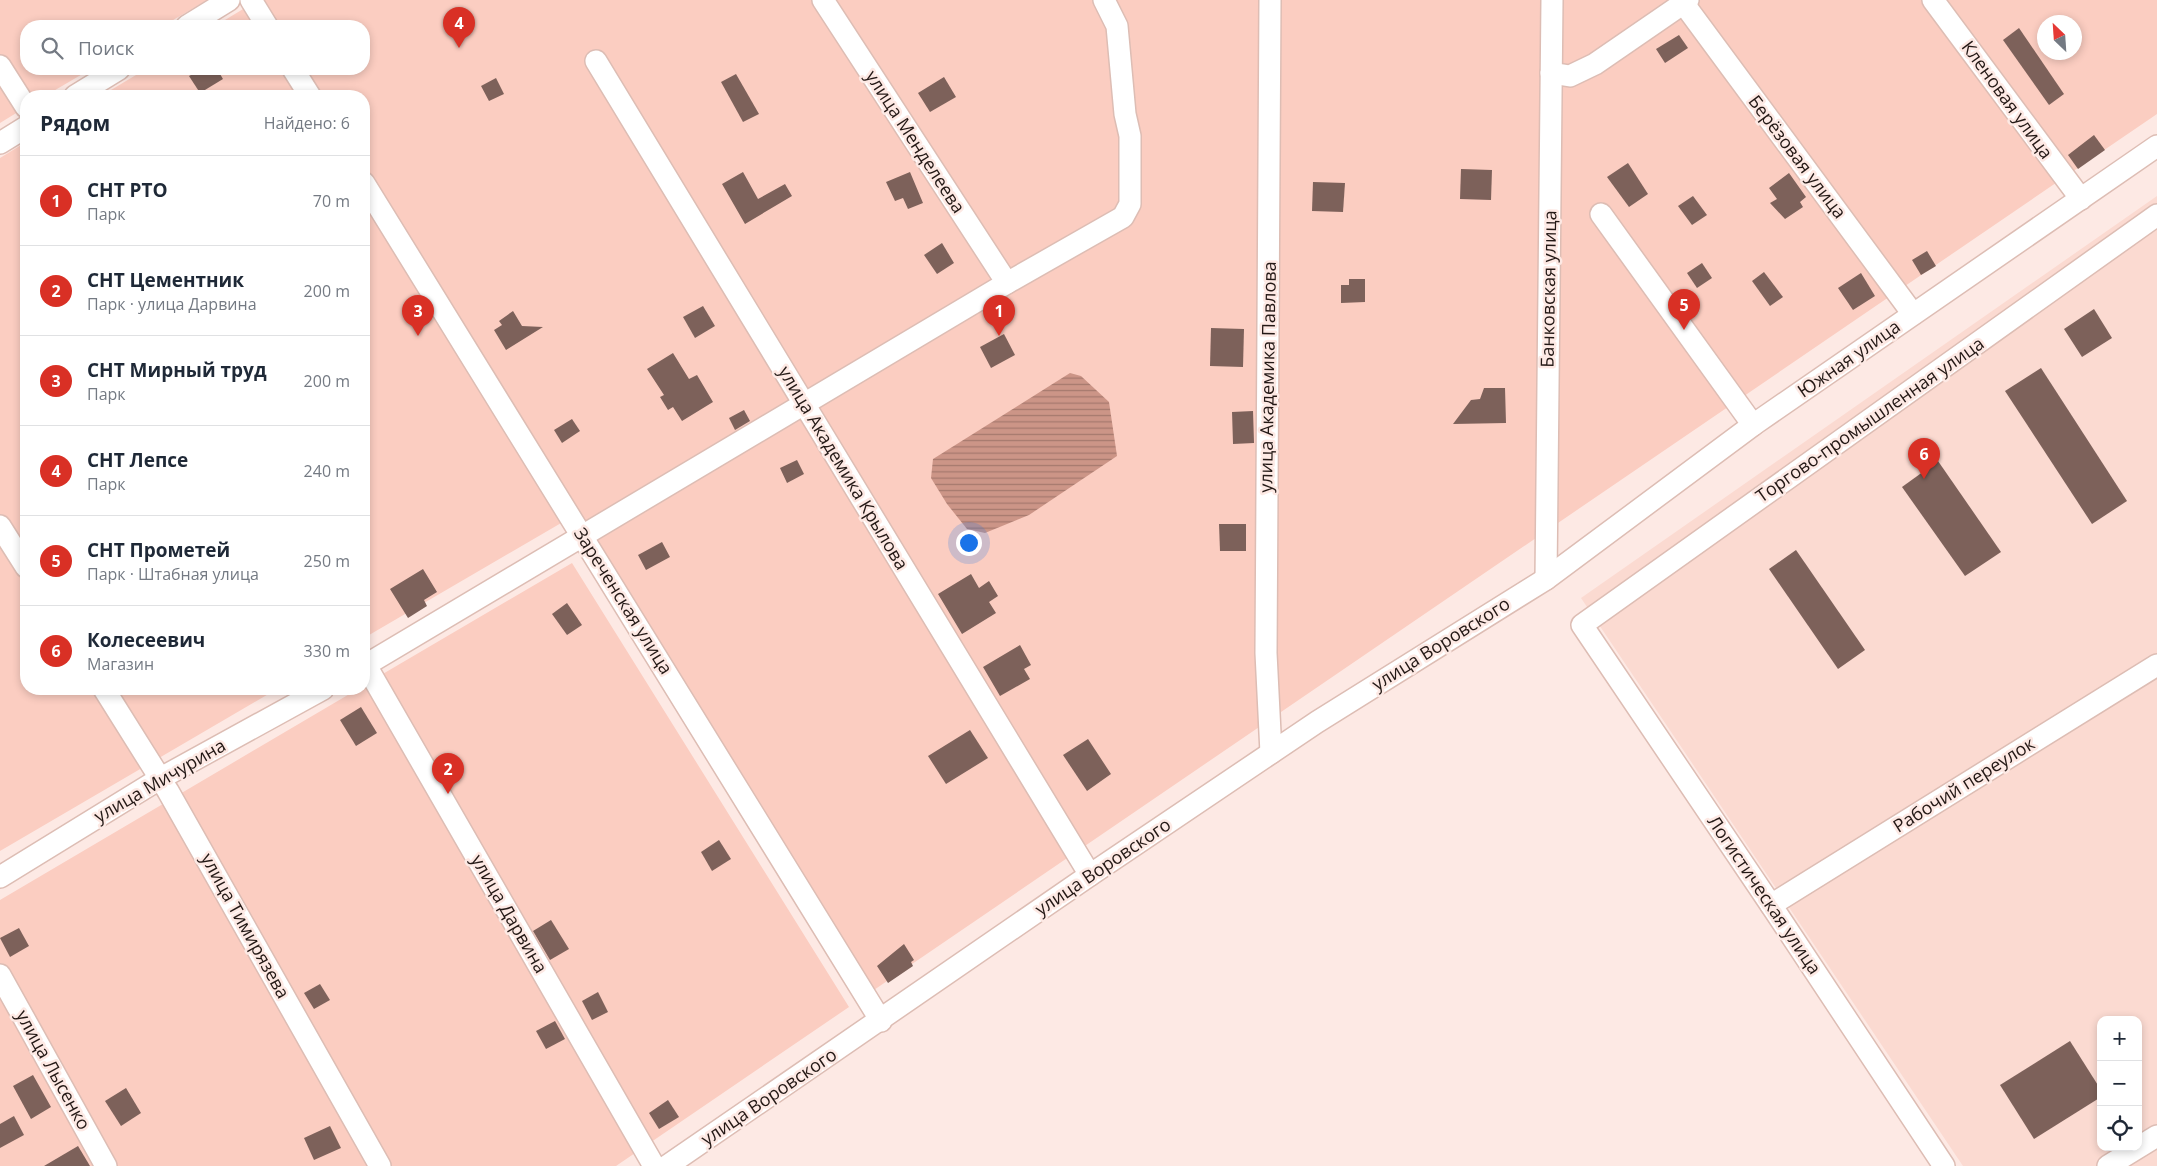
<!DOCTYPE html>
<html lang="ru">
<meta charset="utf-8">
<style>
:root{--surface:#fff;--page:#f2f2f3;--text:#1f2937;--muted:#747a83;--line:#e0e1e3;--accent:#d93025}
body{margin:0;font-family:"Open Sans",sans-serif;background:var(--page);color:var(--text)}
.controls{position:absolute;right:15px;bottom:15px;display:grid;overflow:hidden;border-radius:10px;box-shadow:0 2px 8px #0003}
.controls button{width:45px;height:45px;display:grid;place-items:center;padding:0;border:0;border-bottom:1px solid var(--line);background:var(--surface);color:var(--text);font:25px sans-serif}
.compass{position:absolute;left:2037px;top:15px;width:45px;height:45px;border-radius:50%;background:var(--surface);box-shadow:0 2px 8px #0003;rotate:335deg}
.you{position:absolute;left:968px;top:542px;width:18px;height:18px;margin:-12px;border:4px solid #fff;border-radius:50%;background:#1a73e8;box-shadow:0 0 0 8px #1a73e833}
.badge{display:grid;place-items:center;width:32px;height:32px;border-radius:50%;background:var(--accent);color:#fff;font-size:16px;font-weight:700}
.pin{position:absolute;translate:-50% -41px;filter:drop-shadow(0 1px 2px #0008)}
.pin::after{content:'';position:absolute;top:26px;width:18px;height:15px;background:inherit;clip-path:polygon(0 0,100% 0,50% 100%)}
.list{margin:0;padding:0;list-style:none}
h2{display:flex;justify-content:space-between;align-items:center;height:65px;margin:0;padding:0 20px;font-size:21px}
h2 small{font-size:16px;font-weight:400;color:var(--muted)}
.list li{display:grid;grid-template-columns:32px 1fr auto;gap:15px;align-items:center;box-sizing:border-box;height:90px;padding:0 20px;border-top:1px solid var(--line)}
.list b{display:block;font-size:19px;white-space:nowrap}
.list p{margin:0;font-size:16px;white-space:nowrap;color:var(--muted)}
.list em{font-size:16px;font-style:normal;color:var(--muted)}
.icon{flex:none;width:28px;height:28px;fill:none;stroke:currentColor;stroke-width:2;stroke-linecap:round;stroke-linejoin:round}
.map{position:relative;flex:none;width:2157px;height:1166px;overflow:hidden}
.search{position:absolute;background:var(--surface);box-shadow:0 2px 8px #0003;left:20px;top:20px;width:350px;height:55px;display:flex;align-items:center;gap:12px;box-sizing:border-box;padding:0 18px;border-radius:20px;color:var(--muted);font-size:19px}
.panel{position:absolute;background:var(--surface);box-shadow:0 2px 8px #0003;left:20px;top:90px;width:350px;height:605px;border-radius:20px}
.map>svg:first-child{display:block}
</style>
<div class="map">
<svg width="2157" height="1166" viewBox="0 0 2157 1166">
<defs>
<pattern id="water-rules" width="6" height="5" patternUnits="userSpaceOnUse" patternTransform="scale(1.25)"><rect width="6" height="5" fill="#cc9587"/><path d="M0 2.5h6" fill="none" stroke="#a5796d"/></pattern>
</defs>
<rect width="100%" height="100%" fill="#fde9e4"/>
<path fill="#fbdad1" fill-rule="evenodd" d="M2157,196V1166H1963L1581,598ZM2101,1020H2138V1147H2101Z"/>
<g fill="#fbcdc1" fill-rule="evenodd">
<polygon points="0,0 207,0 163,26 26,26 26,69 91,69 45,96 26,96 26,107 0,123"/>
<path d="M258,0H2157V114L871,992L580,512L364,638V96H101L146,69H364V26H215ZM2044,22H2074V52H2044Z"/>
<polygon points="26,142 26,689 277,689 0,851 0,158"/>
<polygon points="572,563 849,1007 616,1166 0,1166 0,900 358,689 364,689 364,685"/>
</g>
<polygon fill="url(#water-rules)" points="1070,373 1081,376 1109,402 1117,456 1029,515 985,533 967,529 947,504 931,478 933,459"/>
<g fill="#7d615a">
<polygon points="2019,28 2064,94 2049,105 2003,40"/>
<polygon points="1679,35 1688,48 1665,63 1656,49"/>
<polygon points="202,69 217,69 223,79 200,93 189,76"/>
<polygon points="736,74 759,114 743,122 721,82"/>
<polygon points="944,77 956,97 930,112 918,93"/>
<polygon points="496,78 504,94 489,101 481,86"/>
<polygon points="2094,135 2105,150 2078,169 2068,155"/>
<polygon points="1628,163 1648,194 1629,207 1607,177"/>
<polygon points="1461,169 1492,170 1491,200 1460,199"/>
<polygon points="743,172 758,199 785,184 792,196 745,224 722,184"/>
<polygon points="910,172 923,203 908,209 903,198 895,201 886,182"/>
<polygon points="1789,173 1806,197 1800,202 1803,207 1785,219 1770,203 1777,199 1769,188"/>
<polygon points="1313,182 1345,183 1343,212 1312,211"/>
<polygon points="1693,196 1707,215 1692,225 1678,206"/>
<polygon points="942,243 954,263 937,274 924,255"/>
<polygon points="1927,251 1936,266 1921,275 1912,260"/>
<polygon points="1702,263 1712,278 1697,288 1687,273"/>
<polygon points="1764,272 1783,297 1770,306 1752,281"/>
<polygon points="1861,273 1875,296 1853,310 1838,288"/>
<polygon points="1349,279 1365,279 1365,302 1341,303 1341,285 1349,285"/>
<polygon points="703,306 715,326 695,338 683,317"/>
<polygon points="2094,309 2112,338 2082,357 2064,329"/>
<polygon points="513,311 522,326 543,327 506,350 494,330 502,325 499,321"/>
<polygon points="1211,328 1244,329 1243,367 1210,366"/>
<polygon points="1004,334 1015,355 991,368 980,347"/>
<polygon points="673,353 689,379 697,375 713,402 682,421 673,407 668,410 660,397 664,395 647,369"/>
<polygon points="2041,368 2127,501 2092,524 2005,391"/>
<polygon points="1484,388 1505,388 1506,423 1453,424 1471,400 1480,399"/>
<polygon points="744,410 750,421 735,430 729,418"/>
<polygon points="1253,411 1254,443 1233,444 1232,412"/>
<polygon points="572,419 580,431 562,443 554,430"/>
<polygon points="797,460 804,474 787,483 780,468"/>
<polygon points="1938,461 2001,552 1965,576 1902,487"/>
<polygon points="1219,524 1246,524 1246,551 1220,551"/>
<polygon points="662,542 670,557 646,570 638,555"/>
<polygon points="1796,550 1865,650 1838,669 1769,569"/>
<polygon points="423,569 437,592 424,600 427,606 408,618 390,589"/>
<polygon points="971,574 979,588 989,581 998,596 989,602 996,613 962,634 938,594"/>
<polygon points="567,603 582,625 567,635 552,614"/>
<polygon points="1020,645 1031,665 1024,669 1030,679 1000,696 983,667"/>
<polygon points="361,707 377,733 356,746 340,720"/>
<polygon points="970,730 988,758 946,784 928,756"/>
<polygon points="1088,739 1111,774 1087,791 1063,755"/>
<polygon points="719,840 731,859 712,871 701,852"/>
<polygon points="551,920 569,949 550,960 533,931"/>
<polygon points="19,928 29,946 10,957 0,938"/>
<polygon points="904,944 914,960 911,962 913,966 888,983 877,966"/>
<polygon points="320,984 330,1000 314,1009 304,993"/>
<polygon points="598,992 608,1012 592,1020 582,1001"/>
<polygon points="555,1021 565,1039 546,1049 536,1031"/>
<polygon points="2070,1041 2101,1090 2101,1097 2034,1139 2000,1085"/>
<polygon points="33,1075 51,1107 31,1119 13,1086"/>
<polygon points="126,1088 141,1113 121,1126 105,1101"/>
<polygon points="668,1100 679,1117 659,1129 649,1113"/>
<polygon points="14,1116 24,1135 0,1148 0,1124"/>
<polygon points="330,1126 341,1148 314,1160 304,1138"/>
<polygon points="78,1146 90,1166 44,1166"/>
</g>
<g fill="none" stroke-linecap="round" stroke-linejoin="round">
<defs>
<g id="street">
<polyline points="251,0 267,26"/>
<polyline points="823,0 1007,283"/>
<polyline points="1270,0 1266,653 1271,753"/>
<polyline points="1681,0 1913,314"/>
<polyline points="1933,0 2081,199"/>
<polyline points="187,26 229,0"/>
<polyline points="596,61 1090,875"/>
<polyline points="0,66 26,107"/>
<polyline points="293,69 310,96"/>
<polyline points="1551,73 1570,76 1595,64 1688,0"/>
<polyline points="75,96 119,69"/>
<polyline points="0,143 26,127"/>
<polyline points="364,183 881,1021"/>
<polyline points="1601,214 1753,425"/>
<polyline points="0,526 26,567"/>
<polyline points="1546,579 1552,0"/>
<polyline points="364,662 654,1166"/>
<polyline points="364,666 1007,283 1123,217 1130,204 1130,136 1125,114 1117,26 1104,0"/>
<polyline points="104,689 168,791 380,1166"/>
<polyline points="0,877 161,778 323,689"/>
<polyline points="1771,905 2157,665"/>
<polyline points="0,975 106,1166"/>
<polyline points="667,1166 1090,875 1317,722 1546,579 1753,425 2157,146"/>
<polyline points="1944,1166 1771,905 1582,625 2157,215"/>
<polyline points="2108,1166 2157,1136"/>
</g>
</defs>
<use href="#street" stroke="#ddbdb4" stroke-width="24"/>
<use href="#street" stroke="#fff" stroke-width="21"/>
</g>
<g text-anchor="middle" stroke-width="5" stroke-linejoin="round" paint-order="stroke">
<g font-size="18" fill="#231815" stroke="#fde9e4">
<text transform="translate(2007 100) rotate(54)" y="6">Кленовая улица</text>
<text transform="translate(915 142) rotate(57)" y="6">улица Менделеева</text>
<text transform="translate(1797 157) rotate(53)" y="6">Берёзовая улица</text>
<text transform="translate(1549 289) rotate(-89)" y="6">Банковская улица</text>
<text transform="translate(1849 359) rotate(-35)" y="6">Южная улица</text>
<text transform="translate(1268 377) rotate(-89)" y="6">улица Академика Павлова</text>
<text transform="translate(1870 420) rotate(-35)" y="6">Торгово-промышленная улица</text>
<text transform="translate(843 468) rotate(59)" y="6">улица Академика Крылова</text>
<text transform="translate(623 601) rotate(58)" y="6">Зареченская улица</text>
<text transform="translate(1441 644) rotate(-32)" y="6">улица Воровского</text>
<text transform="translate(160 781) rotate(-30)" y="6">улица Мичурина</text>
<text transform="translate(1964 785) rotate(-32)" y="6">Рабочий переулок</text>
<text transform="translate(1103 867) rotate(-34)" y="6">улица Воровского</text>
<text transform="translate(1764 895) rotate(56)" y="6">Логистическая улица</text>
<text transform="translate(509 914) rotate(60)" y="6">улица Дарвина</text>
<text transform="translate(245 926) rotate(61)" y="6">улица Тимирязева</text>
<text transform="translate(53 1070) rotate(61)" y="6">улица Лысенко</text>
<text transform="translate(769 1097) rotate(-34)" y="6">улица Воровского</text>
</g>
</g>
</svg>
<div class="controls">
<button>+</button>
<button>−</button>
<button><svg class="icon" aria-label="locate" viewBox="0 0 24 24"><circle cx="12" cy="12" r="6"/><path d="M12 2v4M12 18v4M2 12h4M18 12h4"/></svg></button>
</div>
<svg class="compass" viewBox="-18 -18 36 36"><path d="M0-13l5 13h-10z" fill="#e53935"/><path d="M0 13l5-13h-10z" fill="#747a83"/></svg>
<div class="you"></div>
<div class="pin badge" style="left:999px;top:336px">1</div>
<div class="pin badge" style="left:448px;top:794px">2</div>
<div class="pin badge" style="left:418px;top:336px">3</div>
<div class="pin badge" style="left:459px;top:48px">4</div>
<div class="pin badge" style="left:1684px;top:330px">5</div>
<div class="pin badge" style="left:1924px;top:479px">6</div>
<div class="search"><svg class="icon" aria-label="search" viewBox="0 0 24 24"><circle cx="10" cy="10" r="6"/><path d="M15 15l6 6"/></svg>Поиск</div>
<section class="panel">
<h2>Рядом<small>Найдено: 6</small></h2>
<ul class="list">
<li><span class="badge">1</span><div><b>СНТ РТО</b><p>Парк</p></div><em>70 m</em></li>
<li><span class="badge">2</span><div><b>СНТ Цементник</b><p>Парк · улица Дарвина</p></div><em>200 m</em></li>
<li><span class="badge">3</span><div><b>СНТ Мирный труд</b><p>Парк</p></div><em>200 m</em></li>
<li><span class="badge">4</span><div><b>СНТ Лепсе</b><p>Парк</p></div><em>240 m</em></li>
<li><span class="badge">5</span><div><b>СНТ Прометей</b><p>Парк · Штабная улица</p></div><em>250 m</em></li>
<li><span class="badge">6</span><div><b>Колесеевич</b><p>Магазин</p></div><em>330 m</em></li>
</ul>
</section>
</div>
